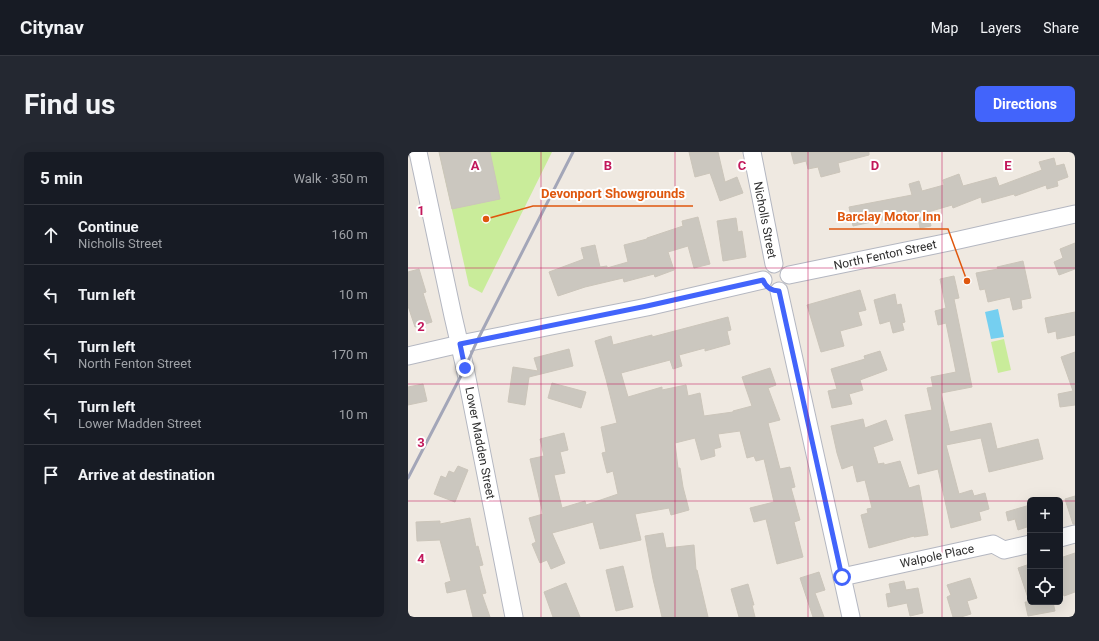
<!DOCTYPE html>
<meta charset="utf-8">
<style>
:root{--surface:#171b24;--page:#242831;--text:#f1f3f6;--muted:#9ea1a6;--line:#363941;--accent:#4264fb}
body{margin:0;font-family:Roboto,sans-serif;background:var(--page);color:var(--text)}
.controls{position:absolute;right:12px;bottom:12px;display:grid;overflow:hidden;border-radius:6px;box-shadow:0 4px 16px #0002}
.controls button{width:36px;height:36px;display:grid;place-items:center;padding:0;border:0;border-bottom:1px solid var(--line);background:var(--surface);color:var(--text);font:20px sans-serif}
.stop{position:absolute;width:12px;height:12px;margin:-9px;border:3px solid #4264fb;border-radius:50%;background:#fff}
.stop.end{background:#4264fb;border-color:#fff;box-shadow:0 1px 4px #0008}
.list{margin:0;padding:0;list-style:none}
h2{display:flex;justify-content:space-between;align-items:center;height:52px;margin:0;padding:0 16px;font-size:17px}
h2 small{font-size:13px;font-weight:400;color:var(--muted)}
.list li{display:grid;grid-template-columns:26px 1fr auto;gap:12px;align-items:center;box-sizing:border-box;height:60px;padding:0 16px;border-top:1px solid var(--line)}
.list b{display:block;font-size:15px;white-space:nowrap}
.list p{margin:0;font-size:13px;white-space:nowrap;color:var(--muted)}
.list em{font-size:13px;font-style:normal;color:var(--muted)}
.icon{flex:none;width:22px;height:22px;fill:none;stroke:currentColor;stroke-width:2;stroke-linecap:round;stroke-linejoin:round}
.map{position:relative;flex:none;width:667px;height:465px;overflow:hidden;border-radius:6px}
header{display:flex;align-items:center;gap:24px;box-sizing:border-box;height:56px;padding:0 20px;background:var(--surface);border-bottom:1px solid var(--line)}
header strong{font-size:19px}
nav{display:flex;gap:22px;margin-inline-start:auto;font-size:14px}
.intro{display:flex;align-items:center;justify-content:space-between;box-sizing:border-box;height:96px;padding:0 24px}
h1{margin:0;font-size:28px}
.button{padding:10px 18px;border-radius:6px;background:var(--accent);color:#fff;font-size:14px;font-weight:700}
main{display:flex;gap:24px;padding:0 24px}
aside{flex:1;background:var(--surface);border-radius:6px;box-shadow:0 4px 16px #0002}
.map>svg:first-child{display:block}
</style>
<header>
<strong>Citynav</strong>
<nav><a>Map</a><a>Layers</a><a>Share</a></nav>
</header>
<div class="intro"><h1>Find us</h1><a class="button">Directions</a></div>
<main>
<aside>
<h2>5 min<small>Walk · 350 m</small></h2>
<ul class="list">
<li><svg class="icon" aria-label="ahead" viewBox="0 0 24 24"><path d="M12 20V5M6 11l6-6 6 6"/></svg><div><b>Continue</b><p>Nicholls Street</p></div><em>160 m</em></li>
<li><svg class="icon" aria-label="left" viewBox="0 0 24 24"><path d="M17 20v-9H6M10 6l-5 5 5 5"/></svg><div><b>Turn left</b></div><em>10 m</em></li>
<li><svg class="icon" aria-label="left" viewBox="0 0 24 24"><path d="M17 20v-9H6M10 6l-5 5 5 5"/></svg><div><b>Turn left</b><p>North Fenton Street</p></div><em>170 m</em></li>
<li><svg class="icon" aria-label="left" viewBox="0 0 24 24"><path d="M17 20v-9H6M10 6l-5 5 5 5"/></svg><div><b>Turn left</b><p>Lower Madden Street</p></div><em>10 m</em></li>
<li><svg class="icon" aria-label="arrive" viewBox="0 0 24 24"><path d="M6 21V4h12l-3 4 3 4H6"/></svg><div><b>Arrive at destination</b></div></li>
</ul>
</aside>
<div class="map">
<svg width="667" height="465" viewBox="0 0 667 465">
<rect width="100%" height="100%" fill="#efe9e1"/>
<g fill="#c9ec9a">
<polygon points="31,0 144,0 74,141 61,134"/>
<polygon points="596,187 603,218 590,221 583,190"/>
</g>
<polygon fill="#75cff0" points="590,157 596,185 583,187 577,160"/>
<g fill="#cbc7bf" stroke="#cbc5ba">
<polygon points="31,0 82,0 92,47 44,57"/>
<polygon points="281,0 310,0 317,30 329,25 335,41 312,49 302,21 287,25"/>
<polygon points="383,0 461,0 461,3 430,11 432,20 413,25 410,15 400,17 398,9 386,12"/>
<polygon points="646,6 648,14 656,12 660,25 649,29 650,34 639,37 638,33 607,44 606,42 574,51 573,45 545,56 544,53 520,60 523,74 512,76 510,66 479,71 478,67 445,74 441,55 504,43 501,32 511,29 514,39 536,33 535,28 551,22 555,34 588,25 591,34 634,18 631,10"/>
<polygon points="290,65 302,112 286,116 280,94 260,100 266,118 247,125 246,122 216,130 215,126 177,135 150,144 141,120 176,107 173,96 187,93 192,115 199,114 199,116 220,110 216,93 239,87 239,86 275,74 274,69"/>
<polygon points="328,66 330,80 334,79 338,105 315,109 309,69"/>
<polygon points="667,91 667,117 651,123 646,110 655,106 652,97"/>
<polygon points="615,109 623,146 613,148 614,156 605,158 602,145 580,150 577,137 572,138 568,121 590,117 589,115"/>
<polygon points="11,117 18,140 15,141 24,170 7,175 0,154 0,120"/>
<polygon points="546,124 551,146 546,147 564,235 533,241 542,280 583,271 589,297 630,287 635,307 581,320 573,286 538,293 551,342 564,338 566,344 577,341 581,357 571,360 573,368 543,376 530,317 510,322 497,263 524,258 519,236 525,235 523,225 548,220 538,171 530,173 527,159 538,156 532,127"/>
<polygon points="452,138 458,158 450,160 454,173 432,179 436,194 413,200 399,153"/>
<polygon points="487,142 489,153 493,152 497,170 494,171 496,178 485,181 482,169 472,172 466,148"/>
<polygon points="667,160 667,183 649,187 648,179 640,181 637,166"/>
<polygon points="320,165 323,178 319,179 322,192 297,199 297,196 271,203 274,214 265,217 262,208 213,221 220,245 254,235 254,238 278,233 280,244 292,241 296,264 325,260 325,259 344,254 334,225 362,216 368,233 360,236 372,268 360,271 372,317 382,315 387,335 383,336 392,368 386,370 395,405 369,412 358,367 346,370 342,356 366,350 356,307 348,309 346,304 339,306 332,279 310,282 313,295 306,297 307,304 293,308 287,286 267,291 270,316 272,316 275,335 281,358 263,363 261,356 227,362 233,388 192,397 185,370 144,381 157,411 143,417 139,408 132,411 124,392 128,390 121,366 135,362 122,307 136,304 132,287 156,281 160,298 152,300 157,321 146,323 154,356 177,349 178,353 210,342 205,319 199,321 194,301 198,300 193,275 209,271 198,227 187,189 203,184 205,193 244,183 244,185"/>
<polygon points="161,197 165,214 121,225 117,253 100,250 105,215 130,219 126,206"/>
<polygon points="472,199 479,218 452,228 455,238 441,242 444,252 424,256 420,239 429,237 423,217 457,207 456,204"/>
<polygon points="667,200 667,253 652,255 650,242 665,239 653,205"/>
<polygon points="144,231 178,240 173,256 140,246"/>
<polygon points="15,232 19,249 0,253 0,235"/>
<polygon points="455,267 457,276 478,268 485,288 465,295 470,312 476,311 476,313 492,309 501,336 511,333 520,383 506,385 506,384 461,396 453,363 460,361 459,357 464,356 457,328 449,330 445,313 434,317 429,301 423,274"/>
<polygon points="50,314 60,318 47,350 26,342 33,324 38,326 41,319 46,321"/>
<polygon points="667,344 667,372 665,372 657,347"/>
<polygon points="622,353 622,374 610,378 607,367 600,369 598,360"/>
<polygon points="62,366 68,395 70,394 75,413 71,414 78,441 74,442 82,465 65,465 58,437 39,441 37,431 43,429 32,388 9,389 8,370 32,369 32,372"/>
<polygon points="255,381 258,396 286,393 288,418 289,418 300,465 254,465 245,427 237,384"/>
<polygon points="667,401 667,440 656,444 652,433 652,406"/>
<polygon points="622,412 622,446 620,446 610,416"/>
<polygon points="215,414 225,455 208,459 198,418"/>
<polygon points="411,420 417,438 407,441 416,465 405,465 392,426"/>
<polygon points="562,426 569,446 559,449 563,462 553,465 545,465 539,445 543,443 539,433"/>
<polygon points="496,429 498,438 510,436 515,461 502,464 499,451 480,455 478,442 483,441 481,432"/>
<polygon points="158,431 172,465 145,465 136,440"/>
<polygon points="340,432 346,453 344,453 347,465 331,465 323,437"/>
<polygon points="617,450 645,450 647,459 620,464"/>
</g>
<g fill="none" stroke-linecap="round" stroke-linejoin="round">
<defs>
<g id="minor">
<polyline points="10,0 45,164 57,216 106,465"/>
<polyline points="344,0 366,112"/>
<polyline points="381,123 551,88 667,62"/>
<polyline points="371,139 443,465"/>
<polyline points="0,204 52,192 239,155 355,128"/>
<polyline points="652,386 667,382"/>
<polyline points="434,425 585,392 596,398 622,392"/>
</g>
</defs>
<use href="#minor" stroke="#b4b7c1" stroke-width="19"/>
<use href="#minor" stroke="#fff" stroke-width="17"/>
<polyline stroke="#a3a6b8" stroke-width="3" points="0,326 57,216 69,189 165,0"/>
</g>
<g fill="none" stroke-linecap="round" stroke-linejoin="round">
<path stroke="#4264fb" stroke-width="5" d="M57,216L52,192L239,154L355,128C358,136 363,139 371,139L434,425"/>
</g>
<path fill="none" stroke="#c2185b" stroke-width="1" stroke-opacity="0.55" d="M133,0V465M267,0V465M400,0V465M534,0V465M0,116H667M0,232H667M0,349H622M652,349H667"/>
<g text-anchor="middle" stroke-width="4" stroke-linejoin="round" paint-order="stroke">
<g font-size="12" fill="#2e2e2e" stroke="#fff">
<text transform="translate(357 68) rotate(79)" y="4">Nicholls Street</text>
<text transform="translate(477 103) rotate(-12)" y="4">North Fenton Street</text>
<text transform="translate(72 291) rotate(79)" y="4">Lower Madden Street</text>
<text transform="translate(529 404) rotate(-12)" y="4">Walpole Place</text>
</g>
</g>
<g font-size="13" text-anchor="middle" font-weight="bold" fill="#c2185b" stroke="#fff" stroke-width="4" stroke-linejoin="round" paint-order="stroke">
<text x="67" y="18">A</text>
<text x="200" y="18">B</text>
<text x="334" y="18">C</text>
<text x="467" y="18">D</text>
<text x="600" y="18">E</text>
<text x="13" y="63">1</text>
<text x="13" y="179">2</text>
<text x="13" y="295">3</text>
<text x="13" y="411">4</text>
</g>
<path fill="none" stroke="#df570e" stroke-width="1.5" d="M78 67L125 54H285M559 129L540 77H421"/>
<g fill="#df570e" stroke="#fff" stroke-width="1.5">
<circle cx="78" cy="67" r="4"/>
<circle cx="559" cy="129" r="4"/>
</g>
<g font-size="13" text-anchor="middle" font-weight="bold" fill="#df570e" stroke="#fff" stroke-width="4" stroke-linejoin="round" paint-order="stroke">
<text x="205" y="46">Devonport Showgrounds</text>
<text x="481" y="69">Barclay Motor Inn</text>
</g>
</svg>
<div class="controls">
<button>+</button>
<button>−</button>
<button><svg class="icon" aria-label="locate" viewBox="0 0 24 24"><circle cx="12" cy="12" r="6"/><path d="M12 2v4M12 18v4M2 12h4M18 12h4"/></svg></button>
</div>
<div class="stop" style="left:434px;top:425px"></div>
<div class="stop end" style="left:57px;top:216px"></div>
</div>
</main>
